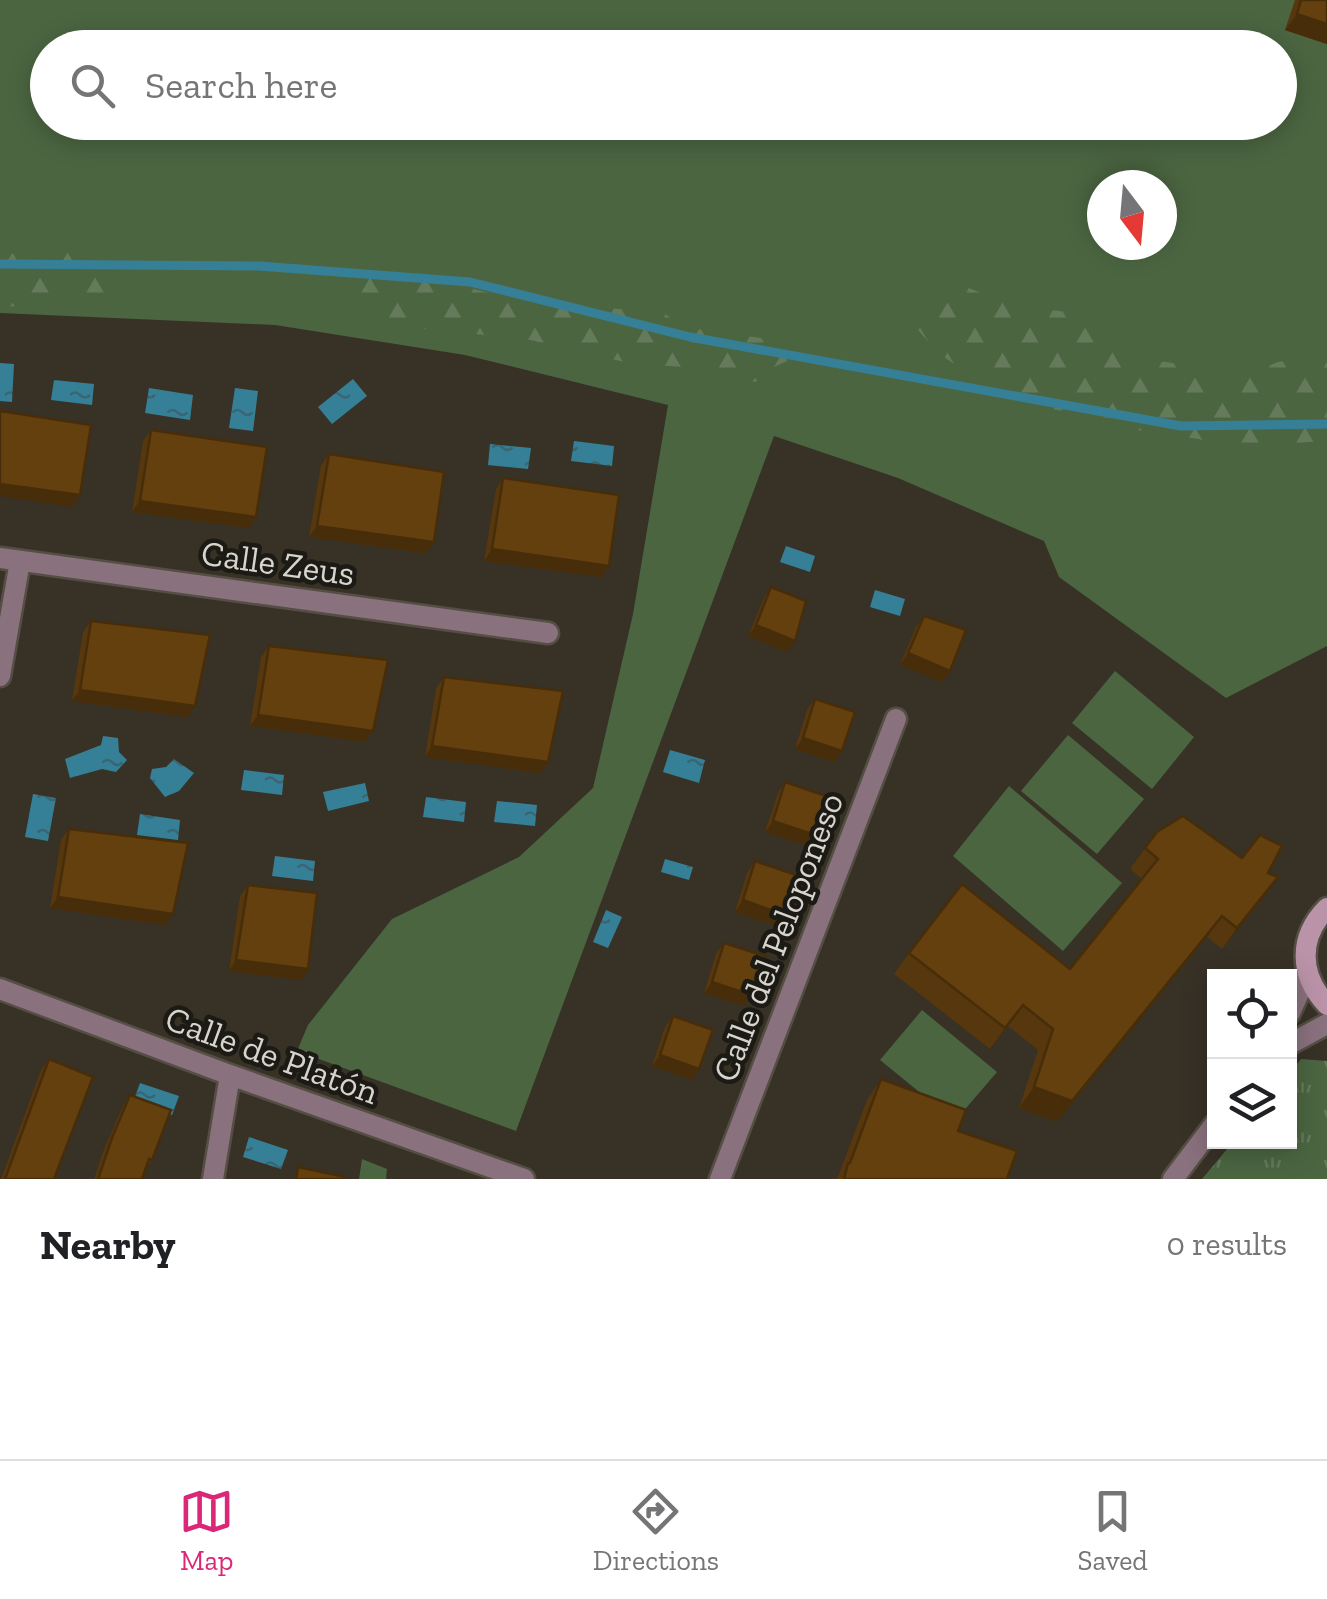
<!DOCTYPE html>
<meta charset="utf-8">
<style>
:root{--surface:#fff;--page:#f6f6f6;--text:#202124;--muted:#757577;--line:#e0e0e0;--accent:#db2777}
body{margin:0;font-family:"Zilla Slab",serif;background:var(--page);color:var(--text)}
.controls{position:absolute;right:30px;bottom:30px;display:grid;overflow:hidden;border-radius:0px;box-shadow:0 5px 25px #0003}
.controls button{width:90px;height:90px;display:grid;place-items:center;padding:0;border:0;border-bottom:2px solid var(--line);background:var(--surface);color:var(--text);font:50px sans-serif}
.compass{position:absolute;left:1087px;top:170px;width:90px;height:90px;border-radius:50%;background:var(--surface);box-shadow:0 5px 25px #0003;rotate:164deg}
.list{margin:0;padding:0;list-style:none}
h2{display:flex;justify-content:space-between;align-items:center;height:130px;margin:0;padding:0 40px;font-size:42px}
h2 small{font-size:32px;font-weight:400;color:var(--muted)}
.icon{flex:none;width:55px;height:55px;fill:none;stroke:currentColor;stroke-width:2;stroke-linecap:round;stroke-linejoin:round}
.map{position:relative;flex:none;width:1327px;height:1179px;overflow:hidden}
.search{position:absolute;background:var(--surface);box-shadow:0 5px 25px #0003;left:30px;right:30px;top:30px;height:110px;display:flex;align-items:center;gap:25px;box-sizing:border-box;padding:0 35px;border-radius:55px;color:var(--muted);font-size:38px}
.sheet{height:280px;background:var(--surface)}
nav{display:flex;justify-content:space-around;align-items:center;box-sizing:border-box;height:140px;border-top:2px solid var(--line);background:var(--surface);font-size:28px;color:var(--muted)}
nav a{display:grid;justify-items:center;gap:5px}
nav .on{color:var(--accent)}
.map>svg:first-child{display:block}
</style>
<div class="map">
<svg width="1327" height="1179" viewBox="0 0 1327 1179">
<defs>
<pattern id="forest-firs" width="22" height="20" patternUnits="userSpaceOnUse" patternTransform="scale(2.5)"><rect width="22" height="20" fill="#4b6541"/><path d="M5 1l3.5 6h-7zM16 11l3.5 6h-7z" fill="#647a5b"/></pattern>
<pattern id="park-tufts" width="24" height="20" patternUnits="userSpaceOnUse" patternTransform="scale(2.5)"><rect width="24" height="20" fill="#4b6541"/><path d="M3 7l-1-3M5 7V3M7 7l1-3M15 17l-1-3M17 17v-4M19 17l1-3" fill="none" stroke="#647a5b"/></pattern>
<pattern id="water-ripples" width="26" height="14" patternUnits="userSpaceOnUse" patternTransform="scale(2.5)"><rect width="26" height="14" fill="#368097"/><path d="M2 4q2-2 4 0t4 0M15 11q2-2 4 0t4 0" fill="none" stroke="#3a6673"/></pattern>
</defs>
<rect width="100%" height="100%" fill="#373126"/>
<g fill="#4b6541" fill-rule="evenodd">
<path d="M0,0H1327V646L1226,698L1059,577L1044,541L898,478L774,436L516,1131L297,1051L308,1025L392,919L519,857L593,788L633,614L668,405L465,355L275,325L0,313ZM48,48H1280V122H48ZM1102,185H1162V245H1102Z"/>
<polygon points="1115,671 1194,737 1152,789 1072,723"/>
<polygon points="1068,735 1144,799 1097,854 1021,791"/>
<polygon points="1009,786 1122,883 1063,951 953,856"/>
<polygon points="922,1010 997,1072 955,1121 880,1060"/>
<polygon points="362,1159 387,1169 386,1179 359,1179"/>
</g>
<g fill="url(#forest-firs)">
<polygon points="65,248 80,261 135,276 142,288 123,303 96,302 66,282 32,307 0,306 0,255"/>
<polygon points="350,276 462,286 517,300 664,313 683,327 782,341 789,360 770,369 761,381 729,384 710,369 629,363 526,339 406,327 373,310 337,299 333,280"/>
<path d="M966,287L1012,305L1083,314L1138,358L1249,374L1278,362L1327,353V442H1308L1257,453L1232,450L1199,439L1145,432L1088,415L1017,403L1007,391L1011,376C951,376 939,354 902,311L928,295Z"/>
</g>
<polygon fill="url(#park-tufts)" points="1301,1059 1327,1061 1327,1179 1202,1179 1233,1142 1290,1142 1290,1073"/>
<g fill="url(#water-ripples)">
<polygon points="0,363 14,364 12,402 0,401"/>
<polygon points="353,379 367,396 332,424 318,407"/>
<polygon points="54,380 94,384 92,405 51,400"/>
<polygon points="149,388 193,395 190,420 145,413"/>
<polygon points="235,388 258,391 253,431 229,428"/>
<polygon points="574,441 614,446 612,466 571,461"/>
<polygon points="490,444 531,448 528,469 488,465"/>
<polygon points="786,546 815,556 810,572 780,562"/>
<polygon points="875,590 905,599 900,616 870,607"/>
<polygon points="103,736 118,738 119,752 127,760 116,772 102,769 70,778 65,759 101,745"/>
<polygon points="670,750 705,760 699,783 663,772"/>
<polygon points="174,759 194,773 179,791 165,797 150,778 152,769 166,767"/>
<polygon points="244,770 284,775 282,795 241,790"/>
<polygon points="365,783 369,801 328,811 323,792"/>
<polygon points="33,794 56,798 48,841 25,837"/>
<polygon points="426,797 466,802 464,822 423,817"/>
<polygon points="497,801 537,805 535,826 494,822"/>
<polygon points="140,814 180,820 178,840 137,835"/>
<polygon points="275,856 315,861 313,881 272,876"/>
<polygon points="665,859 693,867 689,880 661,872"/>
<polygon points="606,910 622,917 608,948 593,942"/>
<polygon points="140,1083 179,1096 172,1115 133,1102"/>
<polygon points="249,1137 288,1150 281,1169 243,1157"/>
</g>
<g fill="none" stroke-linecap="round" stroke-linejoin="round">
<polyline stroke="#368097" stroke-width="9" points="0,264 259,266 470,282 690,337 1181,426 1327,424"/>
<defs>
<g id="street">
<polyline points="0,558 548,633"/>
<polyline points="0,676 20,561"/>
<polyline points="0,989 230,1075 524,1179"/>
<polyline points="1290,1013 1307,975"/>
<polyline points="1290,1044 1327,1024"/>
<polyline points="213,1179 230,1075"/>
<polyline points="720,1179 896,719"/>
<polyline points="1173,1179 1214,1125"/>
</g>
<path id="secondary" d="M1327,908C1298,937 1299,975 1327,1005"/>
</defs>
<use href="#street" stroke="#544e44" stroke-width="25"/>
<use href="#secondary" stroke="#544e44" stroke-width="25"/>
<use href="#street" stroke="#89717d" stroke-width="20"/>
<use href="#secondary" stroke="#ba93a8" stroke-width="20"/>
</g>
<g fill="#57370d">
<polygon points="1295,0 1327,0 1327,44 1285,30"/>
<polygon points="151,430 256,517 249,528 132,512 143,441"/>
<polygon points="329,454 434,542 426,553 309,537 321,465"/>
<polygon points="503,478 609,566 601,577 484,561 496,489"/>
<polygon points="771,587 787,652 748,636 764,598"/>
<polygon points="924,616 950,671 942,682 900,665 916,627"/>
<polygon points="91,621 187,717 72,701 83,632"/>
<polygon points="269,646 366,742 250,726 261,657"/>
<polygon points="444,677 548,762 540,773 425,757 436,688"/>
<polygon points="815,699 834,762 795,749 807,710"/>
<polygon points="785,782 805,845 765,832 778,793"/>
<polygon points="69,829 165,925 50,908 61,840"/>
<polygon points="1157,832 1242,858 1278,877 1263,898 1222,949 1207,937 1057,1122 1019,1108 1038,1050 1008,1026 990,1049 894,974 909,953 1070,969 1142,879 1130,869"/>
<polygon points="755,861 774,925 735,912 747,873"/>
<polygon points="248,885 308,969 301,980 229,971 240,896"/>
<polygon points="724,943 743,1006 704,993 716,954"/>
<polygon points="673,1016 692,1080 652,1066 665,1027"/>
<polygon points="49,1059 54,1179 1,1179 41,1070"/>
<polygon points="881,1079 958,1131 1007,1179 837,1179 867,1100"/>
<polygon points="130,1095 152,1160 145,1170 142,1179 94,1179 104,1149 123,1106"/>
</g>
<g fill="#472d0a">
<polygon points="1297,14 1327,24 1327,44 1285,30"/>
<polygon points="0,484 80,495 72,507 0,496"/>
<polygon points="140,501 256,517 249,528 132,512"/>
<polygon points="317,526 434,542 426,553 309,537"/>
<polygon points="492,549 609,566 601,577 484,561"/>
<polygon points="756,625 795,641 787,652 748,636"/>
<polygon points="908,653 950,671 942,682 900,665"/>
<polygon points="80,690 195,706 187,717 72,701"/>
<polygon points="258,715 373,731 366,742 250,726"/>
<polygon points="803,738 842,751 834,762 795,749"/>
<polygon points="432,746 548,762 540,773 425,757"/>
<polygon points="773,821 812,834 805,845 765,832"/>
<polygon points="1278,877 1263,898 1222,949 1237,928"/>
<polygon points="58,897 173,914 165,925 50,908"/>
<polygon points="743,900 782,914 774,925 735,912"/>
<polygon points="1222,916 1207,937 1057,1122 1019,1108 1034,1087"/>
<polygon points="236,960 308,969 301,980 229,971"/>
<polygon points="712,982 751,995 743,1006 704,993"/>
<polygon points="1023,1005 1008,1026 990,1049 1005,1028"/>
<polygon points="660,1055 699,1069 692,1080 652,1066"/>
</g>
<g fill="#65400f" stroke="#472d0a" stroke-width="2.5">
<polygon points="1301,0 1327,0 1327,24 1297,14"/>
<polygon points="0,411 91,425 80,495 0,484"/>
<polygon points="151,430 267,447 256,517 140,501"/>
<polygon points="329,454 444,472 434,542 317,526"/>
<polygon points="503,478 619,495 609,566 492,549"/>
<polygon points="771,587 806,601 795,641 756,625"/>
<polygon points="924,616 966,630 950,671 908,653"/>
<polygon points="91,621 210,635 195,706 80,690"/>
<polygon points="269,646 388,660 373,731 258,715"/>
<polygon points="444,677 563,691 548,762 432,746"/>
<polygon points="815,699 855,712 842,751 803,738"/>
<polygon points="785,782 826,796 812,834 773,821"/>
<polygon points="1183,816 1242,858 1260,835 1282,846 1268,873 1278,877 1237,928 1222,916 1072,1101 1034,1087 1053,1029 1023,1005 1005,1028 909,953 962,884 1070,969 1158,859 1145,848 1157,832"/>
<polygon points="69,829 188,843 173,914 58,897"/>
<polygon points="755,861 796,875 782,914 743,900"/>
<polygon points="248,885 317,893 308,969 236,960"/>
<polygon points="724,943 765,956 751,995 712,982"/>
<polygon points="673,1016 713,1030 699,1069 660,1055"/>
<polygon points="49,1059 93,1077 54,1179 5,1179"/>
<polygon points="881,1079 966,1110 958,1131 1017,1151 1007,1179 844,1179 848,1163 850,1163"/>
<polygon points="130,1095 171,1110 152,1160 149,1159 142,1179 98,1179 112,1138"/>
<polygon points="298,1167 345,1177 344,1179 296,1179"/>
</g>
<g text-anchor="middle" stroke-width="9" stroke-linejoin="round" paint-order="stroke">
<g font-size="35" fill="#d7d4cd" stroke="#1c1a14">
<text transform="translate(278 563) rotate(8)" y="12">Calle Zeus</text>
<text transform="translate(778 937) rotate(-69)" y="12">Calle del Peloponeso</text>
<text transform="translate(272 1055) rotate(20)" y="12">Calle de Platón</text>
</g>
</g>
</svg>
<div class="controls">
<button><svg class="icon" aria-label="locate" viewBox="0 0 24 24"><circle cx="12" cy="12" r="6"/><path d="M12 2v4M12 18v4M2 12h4M18 12h4"/></svg></button>
<button><svg class="icon" aria-label="layers" viewBox="0 0 24 24"><path d="M12 4l9 5-9 5-9-5zM3 14l9 5 9-5"/></svg></button>
</div>
<svg class="compass" viewBox="-18 -18 36 36"><path d="M0-13l5 13h-10z" fill="#e53935"/><path d="M0 13l5-13h-10z" fill="#757577"/></svg>
<div class="search"><svg class="icon" aria-label="search" viewBox="0 0 24 24"><circle cx="10" cy="10" r="6"/><path d="M15 15l6 6"/></svg>Search here</div>
</div>
<section class="sheet">
<h2>Nearby<small>0 results</small></h2>
<ul class="list">
</ul>
</section>
<nav>
<a class="on"><svg class="icon" aria-label="map" viewBox="0 0 24 24"><path d="M3 6l6-2 6 2 6-2v14l-6 2-6-2-6 2zM9 4v14M15 6v14"/></svg>Map</a>
<a><svg class="icon" aria-label="directions" viewBox="0 0 24 24"><path d="M12 3l9 9-9 9-9-9zM9 14v-3h6M13 9l2 2-2 2"/></svg>Directions</a>
<a><svg class="icon" aria-label="saved" viewBox="0 0 24 24"><path d="M7 4h10v16l-5-4-5 4z"/></svg>Saved</a>
</nav>
